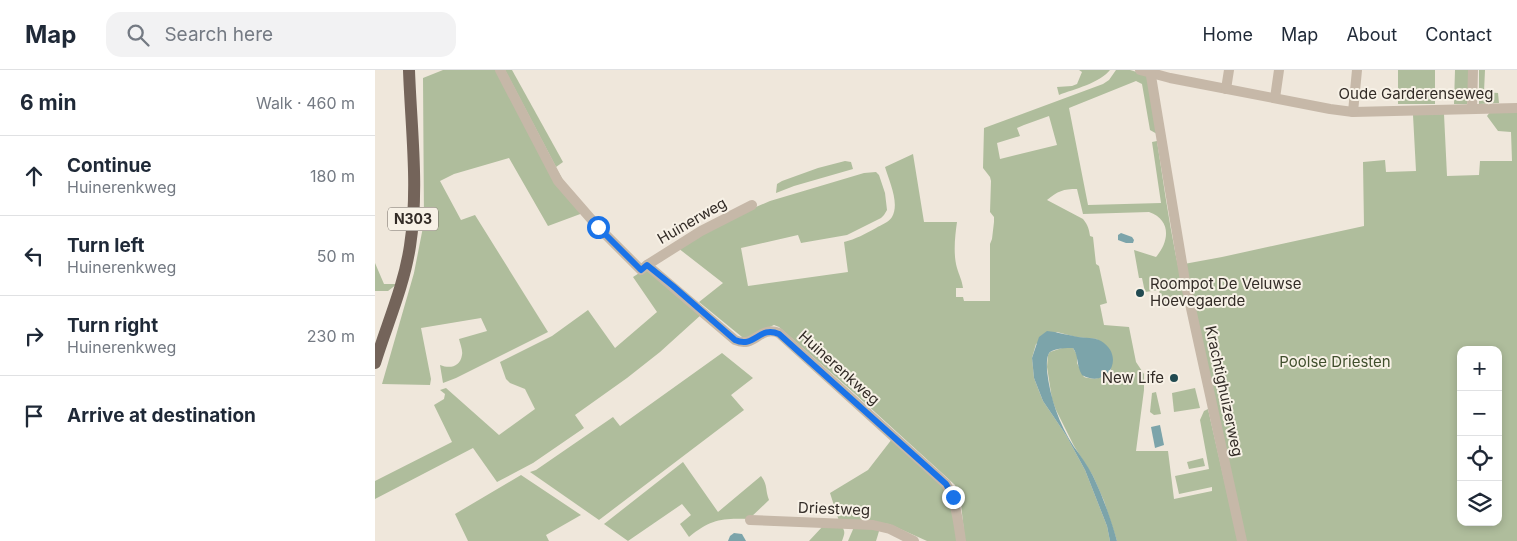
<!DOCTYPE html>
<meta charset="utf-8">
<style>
:root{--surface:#fff;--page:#f2f2f3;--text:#1f2937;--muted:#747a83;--line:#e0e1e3}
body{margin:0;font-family:Inter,sans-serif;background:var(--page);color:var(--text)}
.controls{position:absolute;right:15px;bottom:15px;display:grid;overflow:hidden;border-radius:10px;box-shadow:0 2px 8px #0003}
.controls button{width:45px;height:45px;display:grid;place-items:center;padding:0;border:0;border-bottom:1px solid var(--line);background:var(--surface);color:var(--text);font:25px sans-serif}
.stop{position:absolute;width:15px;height:15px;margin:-11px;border:4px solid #1a73e8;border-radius:50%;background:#fff}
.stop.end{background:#1a73e8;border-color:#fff;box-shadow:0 1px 5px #0008}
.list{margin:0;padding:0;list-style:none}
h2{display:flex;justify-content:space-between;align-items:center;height:65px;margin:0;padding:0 20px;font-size:21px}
h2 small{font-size:16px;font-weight:400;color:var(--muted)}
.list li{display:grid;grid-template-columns:32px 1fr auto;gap:15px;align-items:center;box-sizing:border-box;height:80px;padding:0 20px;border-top:1px solid var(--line)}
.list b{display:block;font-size:19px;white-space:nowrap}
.list p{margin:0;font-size:16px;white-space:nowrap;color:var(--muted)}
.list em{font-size:16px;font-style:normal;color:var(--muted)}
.icon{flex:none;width:28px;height:28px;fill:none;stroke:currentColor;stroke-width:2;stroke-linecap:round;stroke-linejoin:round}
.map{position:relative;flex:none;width:1142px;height:471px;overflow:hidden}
header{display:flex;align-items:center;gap:30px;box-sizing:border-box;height:70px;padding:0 25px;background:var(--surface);border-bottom:1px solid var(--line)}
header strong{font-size:24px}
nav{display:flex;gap:28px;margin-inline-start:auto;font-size:18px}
.search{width:350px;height:45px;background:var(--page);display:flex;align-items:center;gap:12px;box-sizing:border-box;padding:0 18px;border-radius:15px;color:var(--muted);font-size:19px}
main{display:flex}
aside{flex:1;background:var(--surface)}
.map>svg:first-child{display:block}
</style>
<header>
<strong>Map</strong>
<div class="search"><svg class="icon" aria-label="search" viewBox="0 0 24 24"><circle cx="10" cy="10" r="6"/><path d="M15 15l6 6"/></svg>Search here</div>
<nav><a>Home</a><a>Map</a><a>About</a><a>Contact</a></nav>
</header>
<main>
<aside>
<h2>6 min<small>Walk · 460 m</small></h2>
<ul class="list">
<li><svg class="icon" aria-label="ahead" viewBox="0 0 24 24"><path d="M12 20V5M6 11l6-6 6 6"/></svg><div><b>Continue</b><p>Huinerenkweg</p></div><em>180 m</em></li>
<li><svg class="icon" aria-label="left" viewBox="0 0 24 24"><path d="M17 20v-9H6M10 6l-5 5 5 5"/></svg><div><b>Turn left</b><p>Huinerenkweg</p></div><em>50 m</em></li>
<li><svg class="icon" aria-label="right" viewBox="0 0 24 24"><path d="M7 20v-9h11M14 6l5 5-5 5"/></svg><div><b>Turn right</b><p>Huinerenkweg</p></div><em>230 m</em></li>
<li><svg class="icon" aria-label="arrive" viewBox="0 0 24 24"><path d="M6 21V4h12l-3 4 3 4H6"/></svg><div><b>Arrive at destination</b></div></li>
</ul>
</aside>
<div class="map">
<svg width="1142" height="471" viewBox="0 0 1142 471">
<rect width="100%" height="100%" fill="#efe7db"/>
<g fill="#afbd9c" fill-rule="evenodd">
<path d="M68,0H122L208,143L173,156L134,88L79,104L65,111L86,150L100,145L173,262L81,308L68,313L65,295C75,299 85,297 87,285C88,280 85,274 84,269L112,261L106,248L46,258L56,309L55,315L7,314L39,203L49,152L48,8Z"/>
<polygon points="130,0 137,0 188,92 181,97"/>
<path d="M704,0H735C725,13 699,19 684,25L682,17L697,16L702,14L707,2Z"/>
<path d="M741,0H755L772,5L782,64L775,60L767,14L761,11L694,38L713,135L786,133L777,72L782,71C790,123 797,175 810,226L804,234L787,236L784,220L770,222L767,208H764L759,180L781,187C794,172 797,150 774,142L708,144L702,119C688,119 683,121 672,130L708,149C713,155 714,159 715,166L718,167L721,194L724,196L732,233L725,235L729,255L754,257L761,292L769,304V320L761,381H793L799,429L837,421V417L804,424L800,406L834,399L825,350L829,341L833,339L863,471H742L729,431L718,406L699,376L681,340L677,329L672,297L673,285L675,282L687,278H698L702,285V293L709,307C719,310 729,309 736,300L722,269L701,267L682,262L661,274L657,288L659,308L664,321L668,331L691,365L710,400L732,456L735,471H590L586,434L580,415L479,323L404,257L399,255L371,268L367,267L324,232L348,213L303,178L367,143L395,131L489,103L501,102L504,105L510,123L512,140L509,145L506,148L472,165L426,173L423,165L366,178L373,216L473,202L469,172C481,169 490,164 501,158C506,155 514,152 517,147C525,133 514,111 510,97L538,84L549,152H582C580,166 578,184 582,198C584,205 587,210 588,218H581V227H588L589,231H615V174L617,169L619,152V147L615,142L616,111L615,107L608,98L609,58L728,14L734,10ZM674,46L682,75L625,89L622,73L645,66L642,58L649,55Z"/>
<rect x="1023" y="0" width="37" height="34"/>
<polygon points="1080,0 1097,0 1092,34 1079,34"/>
<polygon points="1104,0 1110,0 1109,22 1123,23 1124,33 1104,34"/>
<path d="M1115,42H1142V471H871L809,194L847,187L989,156L988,92L1010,90L1011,102L1041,101L1038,45L1069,44L1072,106L1104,105L1105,91H1137L1136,62L1123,61L1112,46ZM1086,280H1123V452H1086Z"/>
<polygon points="470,91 476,92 478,99 419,116 401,123 402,114 407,111 443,98"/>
<polygon points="0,193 9,214 22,214 13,221 0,221"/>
<polygon points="272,198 327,244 285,282 252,308 200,345 209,358 158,393 122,412 98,378 0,429 0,411 77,372 59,335 69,329 70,324 65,320 71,318 124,365 160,339 150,319 135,313 131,309 125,292 177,266 213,240 240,278 282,242 258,207"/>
<polygon points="347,283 378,308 356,325 369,340 224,450 155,402 161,400 238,347 245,356"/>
<polygon points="820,318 825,338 799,342 797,323"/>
<polygon points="781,322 786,344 779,345 775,342 777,323"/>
<polygon points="517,369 574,420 583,471 552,471 514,454 464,451 455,423 493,400"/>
<polygon points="828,388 830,396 814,399 812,392"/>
<path d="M308,392L343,442L386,406C393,415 390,420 394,430L374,449C347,448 336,449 314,467L305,454L316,445L307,434L253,471L229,454Z"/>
<polygon points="146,405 206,445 171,465 174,471 93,471 80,444"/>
<path d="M448,456L467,457C471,462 469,465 467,471H434Z"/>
<polygon points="479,457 505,458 501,471 473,471"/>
</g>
<g fill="#7ca4aa">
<polygon points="746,163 757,167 759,170 758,173 751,173 743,170 743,165"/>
<path d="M672,261C682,262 692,265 703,267C710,268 719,267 726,271C751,286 733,320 707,305C701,295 704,286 698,278C691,278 681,278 675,282C671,286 672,296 672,301C675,328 684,354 699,377C706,386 712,395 718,406C728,427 736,449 742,471H735L732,456L710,400L691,365L668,331L659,308L657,288L664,267Z"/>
<polygon points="785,355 789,375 780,378 776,357"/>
<polygon points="359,463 367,464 371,471 353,471 355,466"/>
</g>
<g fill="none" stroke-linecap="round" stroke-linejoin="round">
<g stroke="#c6b8a8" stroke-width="10">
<path d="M125,0L183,111L223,157L266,200L272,195L360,270C380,279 384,255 404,263L571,414C581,432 583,450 586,471"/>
<polyline points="765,0 795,8 955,39 978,42 1142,38"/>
<polyline points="775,0 810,211 867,471"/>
<polyline points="851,19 854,0"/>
<polyline points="900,28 904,0"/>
<polyline points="1097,39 1098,0"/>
<polyline points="978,42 982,0"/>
<polyline points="272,195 326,161 377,135"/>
<polyline points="375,450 498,455 515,459 539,471"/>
</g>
<path stroke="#74645a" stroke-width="12" d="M0,293C12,254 29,216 35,176C44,118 36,58 34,0"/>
</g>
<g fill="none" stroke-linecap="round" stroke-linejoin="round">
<path stroke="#1a73e8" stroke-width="6" d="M223,157L266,200L272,195L298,216L360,270C380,279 384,255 404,264L571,414L578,427"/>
</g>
<g fill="#214a51" stroke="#f7f1e6" stroke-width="2">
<circle cx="765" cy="223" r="5"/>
<circle cx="799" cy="308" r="5"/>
</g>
<g text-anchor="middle" stroke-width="4" stroke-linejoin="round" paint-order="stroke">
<rect fill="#f7f1e6" stroke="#6e6760" stroke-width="1" x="13" y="137.5" width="50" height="23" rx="4"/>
<g font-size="14" font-weight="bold" fill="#332c27">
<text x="38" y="154">N303</text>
</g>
<g font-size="15" fill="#332c27" stroke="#f7f1e6">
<text x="1041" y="29">Oude Garderenseweg</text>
<text transform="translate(317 151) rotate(-30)" y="5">Huinerweg</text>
<text transform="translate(464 298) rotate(42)" y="5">Huinerenkweg</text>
<text transform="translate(849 321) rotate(78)" y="5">Krachtighuizerweg</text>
<text transform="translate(459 439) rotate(2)" y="5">Driestweg</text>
</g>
<g font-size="15" fill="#332c27" stroke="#f7f1e6" text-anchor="start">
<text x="775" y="219">Roompot De Veluwse<tspan x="775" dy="17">Hoevegaerde</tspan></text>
<text x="789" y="313" text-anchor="end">New Life</text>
</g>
<g font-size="15" fill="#404f2d" stroke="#f7f1e6">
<text x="960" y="297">Poolse Driesten</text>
</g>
</g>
</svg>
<div class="controls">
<button>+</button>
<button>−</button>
<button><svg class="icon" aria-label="locate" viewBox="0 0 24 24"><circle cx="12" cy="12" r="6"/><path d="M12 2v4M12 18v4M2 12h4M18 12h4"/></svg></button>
<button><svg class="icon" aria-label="layers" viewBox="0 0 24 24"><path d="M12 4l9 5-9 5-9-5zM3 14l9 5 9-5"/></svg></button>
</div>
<div class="stop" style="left:223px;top:157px"></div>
<div class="stop end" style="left:578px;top:427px"></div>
</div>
</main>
